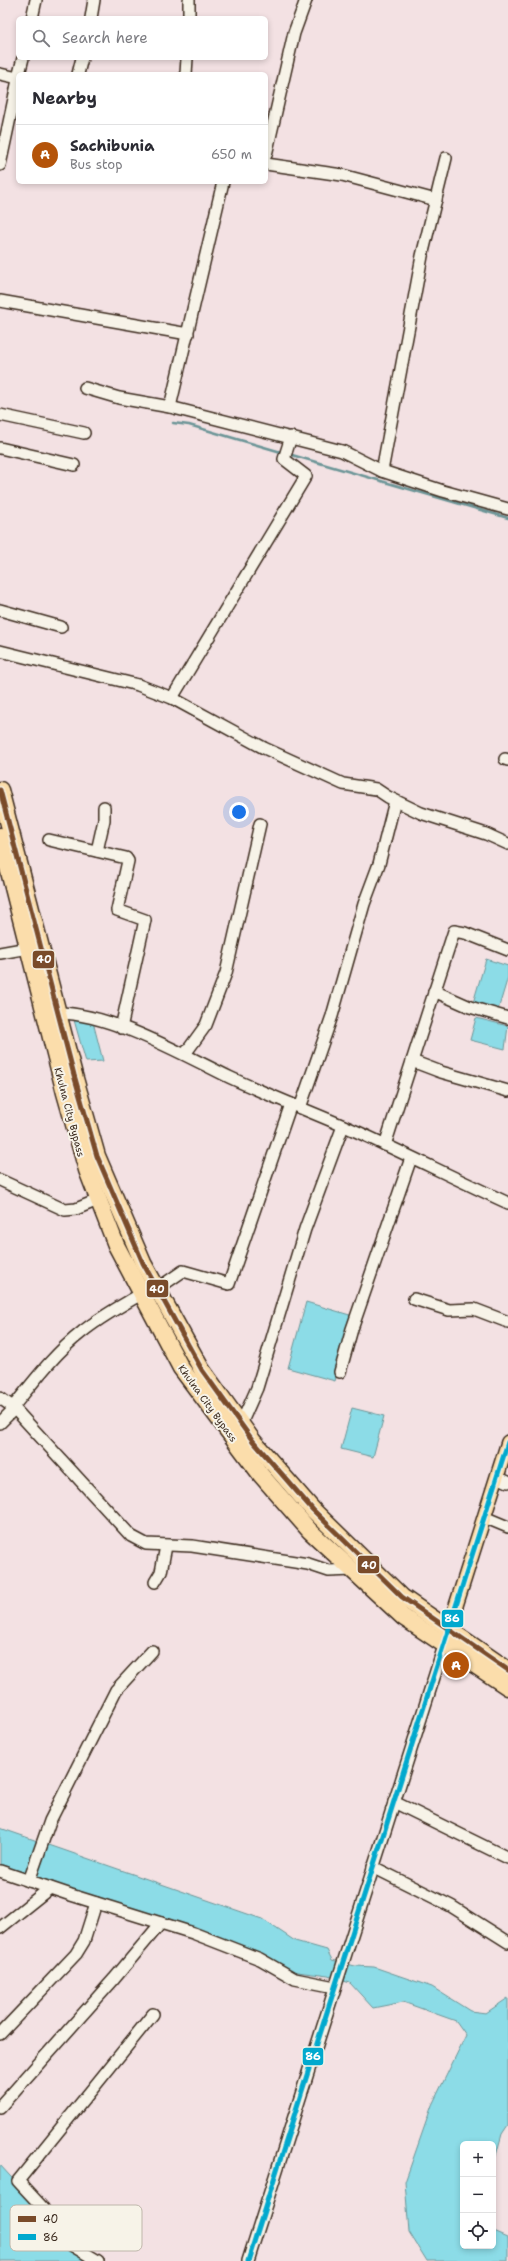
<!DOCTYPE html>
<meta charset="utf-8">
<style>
:root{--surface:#fff;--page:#f2f2f3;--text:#2b2b33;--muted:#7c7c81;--line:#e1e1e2;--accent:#b45309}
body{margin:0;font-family:"Shantell Sans",sans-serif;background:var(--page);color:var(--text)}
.controls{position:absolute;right:12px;bottom:12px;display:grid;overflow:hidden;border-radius:6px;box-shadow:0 2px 6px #0003}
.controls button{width:36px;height:36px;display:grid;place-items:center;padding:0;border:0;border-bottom:1px solid var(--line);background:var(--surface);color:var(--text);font:20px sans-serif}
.you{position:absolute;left:239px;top:812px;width:14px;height:14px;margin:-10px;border:3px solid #fff;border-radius:50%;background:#1a73e8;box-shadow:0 0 0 6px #1a73e833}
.badge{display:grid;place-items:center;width:26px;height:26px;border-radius:50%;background:var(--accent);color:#fff;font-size:13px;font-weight:700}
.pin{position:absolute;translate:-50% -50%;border:2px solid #fff;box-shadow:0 1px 4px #0006}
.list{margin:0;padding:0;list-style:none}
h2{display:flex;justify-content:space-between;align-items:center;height:52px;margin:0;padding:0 16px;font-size:17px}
h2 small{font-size:13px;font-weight:400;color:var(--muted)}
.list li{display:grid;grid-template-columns:26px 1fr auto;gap:12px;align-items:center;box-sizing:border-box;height:60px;padding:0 16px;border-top:1px solid var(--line)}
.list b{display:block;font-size:15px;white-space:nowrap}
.list p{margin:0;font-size:13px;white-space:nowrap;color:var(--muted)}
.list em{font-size:13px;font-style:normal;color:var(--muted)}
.icon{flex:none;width:22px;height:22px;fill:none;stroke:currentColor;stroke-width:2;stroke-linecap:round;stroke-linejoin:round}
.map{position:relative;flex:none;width:508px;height:2261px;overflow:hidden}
.search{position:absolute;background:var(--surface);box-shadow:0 2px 6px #0003;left:16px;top:16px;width:252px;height:44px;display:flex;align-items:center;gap:10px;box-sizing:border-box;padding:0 14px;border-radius:6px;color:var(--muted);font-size:15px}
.panel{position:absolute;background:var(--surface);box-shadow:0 2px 6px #0003;left:16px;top:72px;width:252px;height:112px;border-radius:6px}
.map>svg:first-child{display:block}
</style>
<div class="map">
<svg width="508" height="2261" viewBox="0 0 508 2261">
<rect width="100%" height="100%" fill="#f3e1e3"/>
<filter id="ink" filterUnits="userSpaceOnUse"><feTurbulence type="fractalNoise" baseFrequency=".025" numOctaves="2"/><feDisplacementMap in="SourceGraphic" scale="8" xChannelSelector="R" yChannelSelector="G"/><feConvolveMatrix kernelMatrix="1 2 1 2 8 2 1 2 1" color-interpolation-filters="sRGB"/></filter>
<g filter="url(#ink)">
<g fill="#8cdce7" stroke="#6c9597">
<polygon points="486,959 508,966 508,977 498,1010 473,1003"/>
<polygon points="476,1018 508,1026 505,1049 470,1040"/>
<polygon points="74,1020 93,1022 103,1061 86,1062"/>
<polygon points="306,1302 353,1316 335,1381 288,1368"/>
<polygon points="352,1408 384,1416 373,1457 341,1449"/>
<polygon points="0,1828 262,1919 295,1941 327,1950 332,1960 355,1966 374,1967 432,1987 470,2011 486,2013 508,1998 508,2125 502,2134 493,2166 493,2144 463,2144 463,2246 493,2246 493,2226 494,2231 508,2237 508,2261 427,2261 409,2232 405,2182 432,2105 466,2035 456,2021 403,2002 373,2008 350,1983 328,1976 290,1971 0,1867"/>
<polygon points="0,2165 41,2210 44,2232 92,2261 0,2261"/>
</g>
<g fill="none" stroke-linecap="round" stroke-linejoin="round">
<g stroke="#6c9597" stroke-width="2.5">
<polyline points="173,423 189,425 281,452"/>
<polyline points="292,455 508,518"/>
</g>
<defs>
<g id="minor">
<polyline points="32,18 36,0"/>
<polyline points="91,18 94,0"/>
<polyline points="189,18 189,0"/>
<polyline points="0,74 18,78"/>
<polyline points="19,74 23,58"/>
<polyline points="78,74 82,58"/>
<polyline points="186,74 187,58"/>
<polyline points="266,155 294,33 306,0"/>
<polyline points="266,164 342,175 436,200"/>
<polyline points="0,165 18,80"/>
<polyline points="0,301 188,334"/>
<polyline points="85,388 119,398 170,407 342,451 382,471 443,491 508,509"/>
<polyline points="170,407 223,182"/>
<polyline points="0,415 84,433"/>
<polyline points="0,448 74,465"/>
<polyline points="382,471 422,256 446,158"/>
<polyline points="0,610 61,627"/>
<polyline points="0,651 138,685 172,698 306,476 284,459 291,437"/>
<polyline points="172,698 264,748 343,784 376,789 388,797 421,813 486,834 508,844"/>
<polyline points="505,759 508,760"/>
<polyline points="49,840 126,858 128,861 117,910 145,920 121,1028"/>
<polyline points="97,851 104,820 104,807"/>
<polyline points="0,953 28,948"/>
<polyline points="434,991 470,1007 508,1018"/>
<path d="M58,1013C110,1013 182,1054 229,1077C272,1097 317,1114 360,1133C410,1156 458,1180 508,1203"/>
<polyline points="185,1054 206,1025 226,973 260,824"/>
<polyline points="412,1061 441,1072 508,1091"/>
<polyline points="300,1108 332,1016 364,904 379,864 395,801"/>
<polyline points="385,1145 454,931 465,933 508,950"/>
<polyline points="0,1180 65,1210 76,1209 98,1200"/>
<polyline points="157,1289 183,1271 229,1284 291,1104"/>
<polyline points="414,1299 449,1310 474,1309 508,1322"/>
<polyline points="340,1372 352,1329 411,1158"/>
<path d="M0,1398L13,1407C34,1381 55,1353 82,1332C100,1317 121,1306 141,1294"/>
<polyline points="13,1407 131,1536 146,1544 192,1546 308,1564 329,1571 353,1570"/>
<polyline points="0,1423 14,1409"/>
<polyline points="241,1424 257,1388 305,1229 343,1126"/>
<polyline points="497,1477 508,1482"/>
<polyline points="484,1517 508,1527"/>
<polyline points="155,1582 161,1572 166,1546"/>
<polyline points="394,1802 508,1858"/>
<polyline points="373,1867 451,1906 508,1942"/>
<polyline points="0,1871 71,1895 193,1933 260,1959 295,1979 335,1987"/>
<polyline points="29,1881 50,1821 116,1690 152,1651"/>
<polyline points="0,1928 50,1888"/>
<polyline points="0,2034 76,1954 84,1941 96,1903"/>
<polyline points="0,2107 114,1979 161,1923"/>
<polyline points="98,2261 58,2237 43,2208 18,2181 153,2014"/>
<polyline points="248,2261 444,1646"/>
</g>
<polyline id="major" points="446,1637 508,1442"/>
<g id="highway">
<polyline points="0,790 74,1075 97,1156 143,1263 202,1370 253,1441 313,1510 402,1597 508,1670"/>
<polyline points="0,836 65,1093 87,1170 116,1245 181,1368 261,1475 310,1531 403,1617 508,1687"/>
</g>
</defs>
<use href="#minor" stroke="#3b2a1e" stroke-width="14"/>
<use href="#major" stroke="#3b2a1e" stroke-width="16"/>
<use href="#highway" stroke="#3b2a1e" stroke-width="19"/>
<use href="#minor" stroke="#f7f3e8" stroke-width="11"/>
<use href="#major" stroke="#fbddab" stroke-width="13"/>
<use href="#highway" stroke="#fbddab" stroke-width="16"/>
<defs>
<polyline id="bus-1" points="0,790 74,1075 97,1156 143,1263 202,1370 253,1441 313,1510 402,1597 508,1670"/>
<polyline id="bus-2" points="248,2261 508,1442"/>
</defs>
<use href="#bus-1" stroke="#f7f3e8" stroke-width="8"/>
<use href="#bus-2" stroke="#f7f3e8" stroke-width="8"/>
<use href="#bus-1" stroke="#7a4b2a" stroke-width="5"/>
<use href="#bus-2" stroke="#00a9ce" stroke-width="5"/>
</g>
</g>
<g text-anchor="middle" stroke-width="4" stroke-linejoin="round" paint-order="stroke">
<g font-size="10" fill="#3b2a1e" stroke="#f7f3e8">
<text transform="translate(70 1112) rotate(75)" y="4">Khulna City Bypass</text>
<text transform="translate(208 1403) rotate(54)" y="4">Khulna City Bypass</text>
</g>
</g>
<rect x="10" y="2205" width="132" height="46" rx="6" fill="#f7f3e8" stroke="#bfb7ab" stroke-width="1"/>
<rect x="18" y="2216" width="18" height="6" fill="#7a4b2a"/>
<rect x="18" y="2234" width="18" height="6" fill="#00a9ce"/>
<g font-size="11" fill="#3b2a1e">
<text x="43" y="2223">40</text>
<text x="43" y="2241">86</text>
</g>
<g stroke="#f7f3e8" stroke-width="1.5">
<rect x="32" y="950" width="23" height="19" rx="4" fill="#7a4b2a"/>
<rect x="146" y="1279" width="23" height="19" rx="4" fill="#7a4b2a"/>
<rect x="357" y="1555" width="23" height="19" rx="4" fill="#7a4b2a"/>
<rect x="441" y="1609" width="23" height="19" rx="4" fill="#00a9ce"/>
<rect x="302" y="2047" width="22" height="19" rx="4" fill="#00a9ce"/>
</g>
<g font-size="11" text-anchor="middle" font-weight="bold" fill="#fff">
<text x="44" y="963">40</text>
<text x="157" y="1293">40</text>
<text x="369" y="1569">40</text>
<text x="452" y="1622">86</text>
<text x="313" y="2060">86</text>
</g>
</svg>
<div class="controls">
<button>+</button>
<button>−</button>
<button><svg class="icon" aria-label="locate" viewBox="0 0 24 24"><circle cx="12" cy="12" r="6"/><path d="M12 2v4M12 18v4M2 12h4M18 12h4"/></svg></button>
</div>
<div class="you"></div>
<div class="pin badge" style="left:456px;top:1665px">A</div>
<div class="search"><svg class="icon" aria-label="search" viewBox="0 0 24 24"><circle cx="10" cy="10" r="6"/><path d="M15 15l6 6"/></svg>Search here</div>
<section class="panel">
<h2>Nearby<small></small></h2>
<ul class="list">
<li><span class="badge">A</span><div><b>Sachibunia</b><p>Bus stop</p></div><em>650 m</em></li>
</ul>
</section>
</div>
